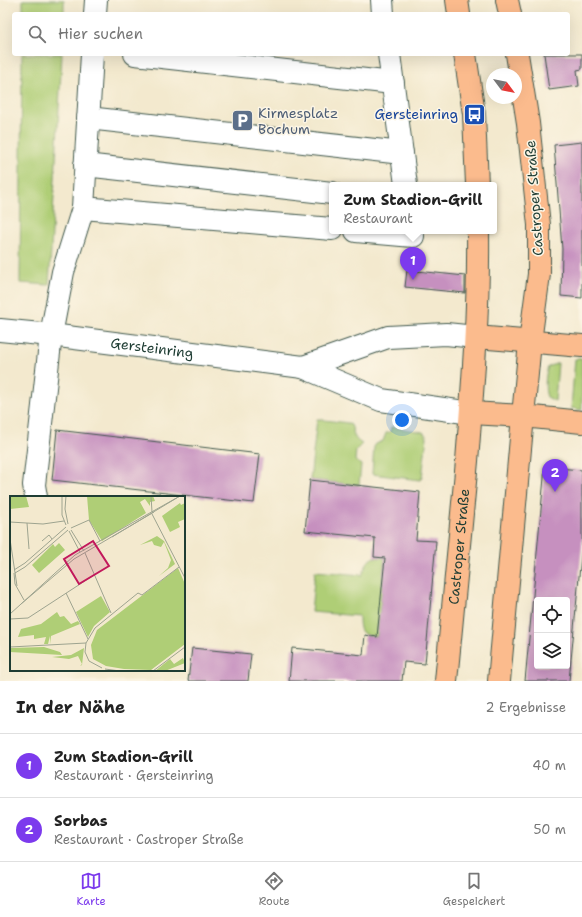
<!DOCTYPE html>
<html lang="de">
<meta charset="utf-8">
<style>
:root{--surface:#fff;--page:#f6f6f6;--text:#222;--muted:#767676;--line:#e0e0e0;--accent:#7c3aed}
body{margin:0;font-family:"Shantell Sans",sans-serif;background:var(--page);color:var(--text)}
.controls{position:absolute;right:12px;bottom:12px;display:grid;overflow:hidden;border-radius:4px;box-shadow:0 4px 16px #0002}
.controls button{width:36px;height:36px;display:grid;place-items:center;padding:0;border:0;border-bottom:1px solid var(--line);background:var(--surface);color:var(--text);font:20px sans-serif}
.compass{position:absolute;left:486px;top:68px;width:36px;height:36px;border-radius:50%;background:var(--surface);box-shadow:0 4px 16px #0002;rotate:122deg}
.you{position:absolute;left:402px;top:420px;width:14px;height:14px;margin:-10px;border:3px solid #fff;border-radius:50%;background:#1a73e8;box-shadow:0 0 0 6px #1a73e833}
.badge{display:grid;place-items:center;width:26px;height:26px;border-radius:50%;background:var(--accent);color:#fff;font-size:13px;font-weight:700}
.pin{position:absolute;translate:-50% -33px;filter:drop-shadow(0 1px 2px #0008)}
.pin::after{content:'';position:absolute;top:21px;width:14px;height:12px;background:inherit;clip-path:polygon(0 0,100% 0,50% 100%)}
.popup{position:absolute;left:329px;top:182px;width:168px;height:52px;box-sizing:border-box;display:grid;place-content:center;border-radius:4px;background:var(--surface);filter:drop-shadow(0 1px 3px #0005);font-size:13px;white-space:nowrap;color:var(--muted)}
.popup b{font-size:15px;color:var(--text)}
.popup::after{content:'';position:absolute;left:50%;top:100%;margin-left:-8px;border:8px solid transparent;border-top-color:var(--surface)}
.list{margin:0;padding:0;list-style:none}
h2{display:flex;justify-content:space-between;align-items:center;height:52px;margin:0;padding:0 16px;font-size:17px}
h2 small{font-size:13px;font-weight:400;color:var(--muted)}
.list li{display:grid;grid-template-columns:26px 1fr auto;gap:12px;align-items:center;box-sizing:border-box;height:64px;padding:0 16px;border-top:1px solid var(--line)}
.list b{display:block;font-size:15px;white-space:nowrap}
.list p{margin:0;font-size:13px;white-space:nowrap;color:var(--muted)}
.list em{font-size:13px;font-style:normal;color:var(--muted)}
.icon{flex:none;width:22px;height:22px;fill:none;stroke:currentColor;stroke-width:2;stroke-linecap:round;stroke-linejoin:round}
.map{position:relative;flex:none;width:582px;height:681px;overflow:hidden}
.search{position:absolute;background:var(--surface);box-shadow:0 4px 16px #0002;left:12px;right:12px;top:12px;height:44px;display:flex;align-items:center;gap:10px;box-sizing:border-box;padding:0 14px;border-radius:4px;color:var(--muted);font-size:15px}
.sheet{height:180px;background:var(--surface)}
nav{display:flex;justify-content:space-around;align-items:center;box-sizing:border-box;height:56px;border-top:1px solid var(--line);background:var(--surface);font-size:11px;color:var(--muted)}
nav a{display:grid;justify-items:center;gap:2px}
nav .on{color:var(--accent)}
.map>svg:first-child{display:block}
</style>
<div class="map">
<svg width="582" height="681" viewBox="0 0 582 681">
<rect width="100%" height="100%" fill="#fcf5e5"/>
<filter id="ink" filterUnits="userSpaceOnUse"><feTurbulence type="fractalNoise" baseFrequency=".025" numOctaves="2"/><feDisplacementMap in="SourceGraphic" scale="8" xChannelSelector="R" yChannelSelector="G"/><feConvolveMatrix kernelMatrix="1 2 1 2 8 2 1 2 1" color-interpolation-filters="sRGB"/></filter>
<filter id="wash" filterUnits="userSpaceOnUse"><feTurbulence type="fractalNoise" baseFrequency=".012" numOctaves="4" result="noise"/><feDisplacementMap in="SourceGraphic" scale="16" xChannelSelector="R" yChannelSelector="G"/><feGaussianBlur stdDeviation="0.9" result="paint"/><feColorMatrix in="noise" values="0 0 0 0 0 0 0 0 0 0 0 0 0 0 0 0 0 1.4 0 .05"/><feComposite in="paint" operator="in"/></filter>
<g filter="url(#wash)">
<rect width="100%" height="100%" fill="#f3e9ce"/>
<g fill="#afce76" stroke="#678655">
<rect x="23" y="0" width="41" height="14"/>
<polygon points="22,54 62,54 49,285 20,283"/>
<polygon points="575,359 582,359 582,410 571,408"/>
<path d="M558,363L555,401L547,397C544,389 545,375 548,367Z"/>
<path d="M317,419L348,423L351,425C355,434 352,438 362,444L356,450L355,460L361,465L359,485L310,480Z"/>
<polygon points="391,427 423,432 427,437 422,478 420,480 372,474 374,447 376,444 383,441 386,433 390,432"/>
<path d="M374,557L385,558L377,637C361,635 359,633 359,616L311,612L315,571L362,575C365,568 366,561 374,557Z"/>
</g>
<g id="blocks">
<g fill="#c690bf" fill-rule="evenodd">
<polygon points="544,54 582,54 582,69 577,70 579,86 549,90"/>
<polygon points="582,142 582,298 561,296 562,249 554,145"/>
<polygon points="407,270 465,276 465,293 405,287"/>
<polygon points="57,430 260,454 254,503 52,480"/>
<path d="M545,467L582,470V545L569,681H525ZM537,600H567V666H537Z"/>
<polygon points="310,480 420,492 416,540 436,541 425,664 404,662 402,681 289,681 292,648 363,655 365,635 377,637 385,558 374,557 375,538 305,531"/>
<polygon points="192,648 251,654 248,681 188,681"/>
</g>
</g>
</g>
<g filter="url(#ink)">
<use href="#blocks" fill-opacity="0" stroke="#3f574b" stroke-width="1"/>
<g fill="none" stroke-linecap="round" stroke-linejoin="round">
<defs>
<g id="minor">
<polyline points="382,0 383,14"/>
<polyline points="95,14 96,0"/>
<polyline points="92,54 83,208 332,229"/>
<polyline points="135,54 393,83"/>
<polyline points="389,54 406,185"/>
<polyline points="88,118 402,153"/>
<polyline points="85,165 332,193"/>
<polyline points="356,231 413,236 412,231"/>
<path id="s1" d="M0,330L51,335L303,367L381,400L471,413"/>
<polyline points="303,367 388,337 446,334 476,337"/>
<polyline points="36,497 34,485 51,335 63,272 83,208"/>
</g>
<g id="major">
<polyline points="457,0 459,14"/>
<polyline points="507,0 510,14"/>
<polyline points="465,54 474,114 477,185"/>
<polyline points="476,337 582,346"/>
<polyline points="471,413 523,416 582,422"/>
<path id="s2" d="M446,681C453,608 460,534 467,461C473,384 479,308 478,231"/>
<polyline points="499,681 523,416 530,342 539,274 539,225 528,123 517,54"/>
</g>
</defs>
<use href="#minor" stroke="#3f574b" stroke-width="24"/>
<use href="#major" stroke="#3f574b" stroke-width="24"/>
<use href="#minor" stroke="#fff" stroke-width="22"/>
<use href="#major" stroke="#fbbb8d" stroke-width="22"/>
</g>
</g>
<defs>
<symbol id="bus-square" viewBox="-11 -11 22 22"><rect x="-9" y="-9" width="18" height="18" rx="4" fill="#1a4fb4" stroke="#fcf5e5"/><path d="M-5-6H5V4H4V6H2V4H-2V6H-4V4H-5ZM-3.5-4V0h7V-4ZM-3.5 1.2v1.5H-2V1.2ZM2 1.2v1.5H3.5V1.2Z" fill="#fff"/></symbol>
<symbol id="parking-square" viewBox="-11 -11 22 22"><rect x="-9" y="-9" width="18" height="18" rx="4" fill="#5c6f8a" stroke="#fcf5e5"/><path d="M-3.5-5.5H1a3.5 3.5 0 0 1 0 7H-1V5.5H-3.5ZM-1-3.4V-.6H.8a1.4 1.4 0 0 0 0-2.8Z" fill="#fff"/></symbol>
</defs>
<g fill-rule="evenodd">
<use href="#bus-square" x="462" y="102" width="25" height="25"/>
<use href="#parking-square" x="230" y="108" width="25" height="25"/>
</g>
<g text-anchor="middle" stroke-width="3" stroke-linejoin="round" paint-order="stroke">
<g font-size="14" fill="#4e5e75" stroke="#fcf5e5" text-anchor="start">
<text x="258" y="118">Kirmesplatz<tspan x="258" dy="16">Bochum</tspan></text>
</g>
<g font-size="14" fill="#164399" stroke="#fcf5e5" text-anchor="end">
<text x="458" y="119">Gersteinring</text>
</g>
<g font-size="14" fill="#1f3d34" stroke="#fcf5e5">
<text transform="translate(534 198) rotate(-94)" y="5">Castroper Straße</text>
<text dy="5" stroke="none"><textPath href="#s1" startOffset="153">Gersteinring</textPath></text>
<text dy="5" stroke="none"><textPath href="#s2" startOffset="135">Castroper Straße</textPath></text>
</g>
</g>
<g transform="translate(10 496)">
<rect width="175" height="175" fill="#f3e9ce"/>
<path d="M0,0H16L19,11L0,13ZM77,0H143L145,5L140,6V10L135,3L130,6L136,17L92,45L79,24ZM170,7L171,9L175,7V23L168,26L170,31L160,36L152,20ZM147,40L154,45L165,68L149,80L158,72L161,64L154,46L151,51L144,49L142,45L130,49ZM49,47L55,54L29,77L22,69L43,48L45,51ZM168,72L175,88V148L141,174L114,173L96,170L83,163L81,149L87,134ZM91,100L100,116L84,130L78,141L66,116ZM47,116L50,121L54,120L61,128L68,125L70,128L41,140L40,148V140L38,148H34L36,141L24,143V139L8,141L11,133L31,128ZM34,151L50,156L52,159L0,156V152ZM74,152L72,169L70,170L72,168L68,160L59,163L42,161L61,159ZM173,162L175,167L155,175H145L160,163L164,168Z" fill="#afce76"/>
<path fill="none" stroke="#9ea490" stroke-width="1" d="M52,0V19L56,29M56,0L55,13L58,28M141,0L142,16M142,18L175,82M0,26L33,28L54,25M17,27L19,53M61,32L79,24L90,45M61,34L74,55M59,35L70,56M102,41L170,0M0,43L7,90M32,45L39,39L42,43M75,57L101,117M4,74L15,67L56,31M4,77L5,88L14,104M5,77L15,71L58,34M56,97L78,143M11,108L64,63L144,16M0,118L65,59L170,0M0,123L18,122L84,79M0,151L76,147M92,172L79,165L75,156L76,147L85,132L128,97L132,99L169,71M95,173L110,175M143,175L175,151"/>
<path fill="#c2185b" fill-opacity="0.15" stroke="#c2185b" stroke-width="2" d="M83,45L99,70L69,88L54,63Z"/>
<rect width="175" height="175" fill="none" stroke="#1f3d34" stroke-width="2"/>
</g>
</svg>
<div class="controls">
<button><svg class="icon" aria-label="locate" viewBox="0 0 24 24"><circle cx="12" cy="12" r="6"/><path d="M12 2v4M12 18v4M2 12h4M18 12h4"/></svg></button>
<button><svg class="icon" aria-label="layers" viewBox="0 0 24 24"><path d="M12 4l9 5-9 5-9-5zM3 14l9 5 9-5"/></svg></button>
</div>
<svg class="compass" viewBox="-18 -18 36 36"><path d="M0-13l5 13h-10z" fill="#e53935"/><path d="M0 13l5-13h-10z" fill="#767676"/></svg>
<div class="you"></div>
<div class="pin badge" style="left:413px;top:280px">1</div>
<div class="popup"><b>Zum Stadion-Grill</b>Restaurant</div>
<div class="pin badge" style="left:555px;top:492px">2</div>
<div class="search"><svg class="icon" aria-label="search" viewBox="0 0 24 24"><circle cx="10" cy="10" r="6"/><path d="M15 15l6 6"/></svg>Hier suchen</div>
</div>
<section class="sheet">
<h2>In der Nähe<small>2 Ergebnisse</small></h2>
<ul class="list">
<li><span class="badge">1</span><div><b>Zum Stadion-Grill</b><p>Restaurant · Gersteinring</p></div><em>40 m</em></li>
<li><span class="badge">2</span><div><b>Sorbas</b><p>Restaurant · Castroper Straße</p></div><em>50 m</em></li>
</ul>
</section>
<nav>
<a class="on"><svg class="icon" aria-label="map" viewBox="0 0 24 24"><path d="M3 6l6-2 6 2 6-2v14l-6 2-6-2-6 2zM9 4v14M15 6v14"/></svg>Karte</a>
<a><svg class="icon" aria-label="directions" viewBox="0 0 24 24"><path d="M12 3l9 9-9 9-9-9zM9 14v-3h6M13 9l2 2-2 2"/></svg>Route</a>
<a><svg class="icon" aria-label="saved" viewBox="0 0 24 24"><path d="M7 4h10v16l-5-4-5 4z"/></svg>Gespeichert</a>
</nav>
